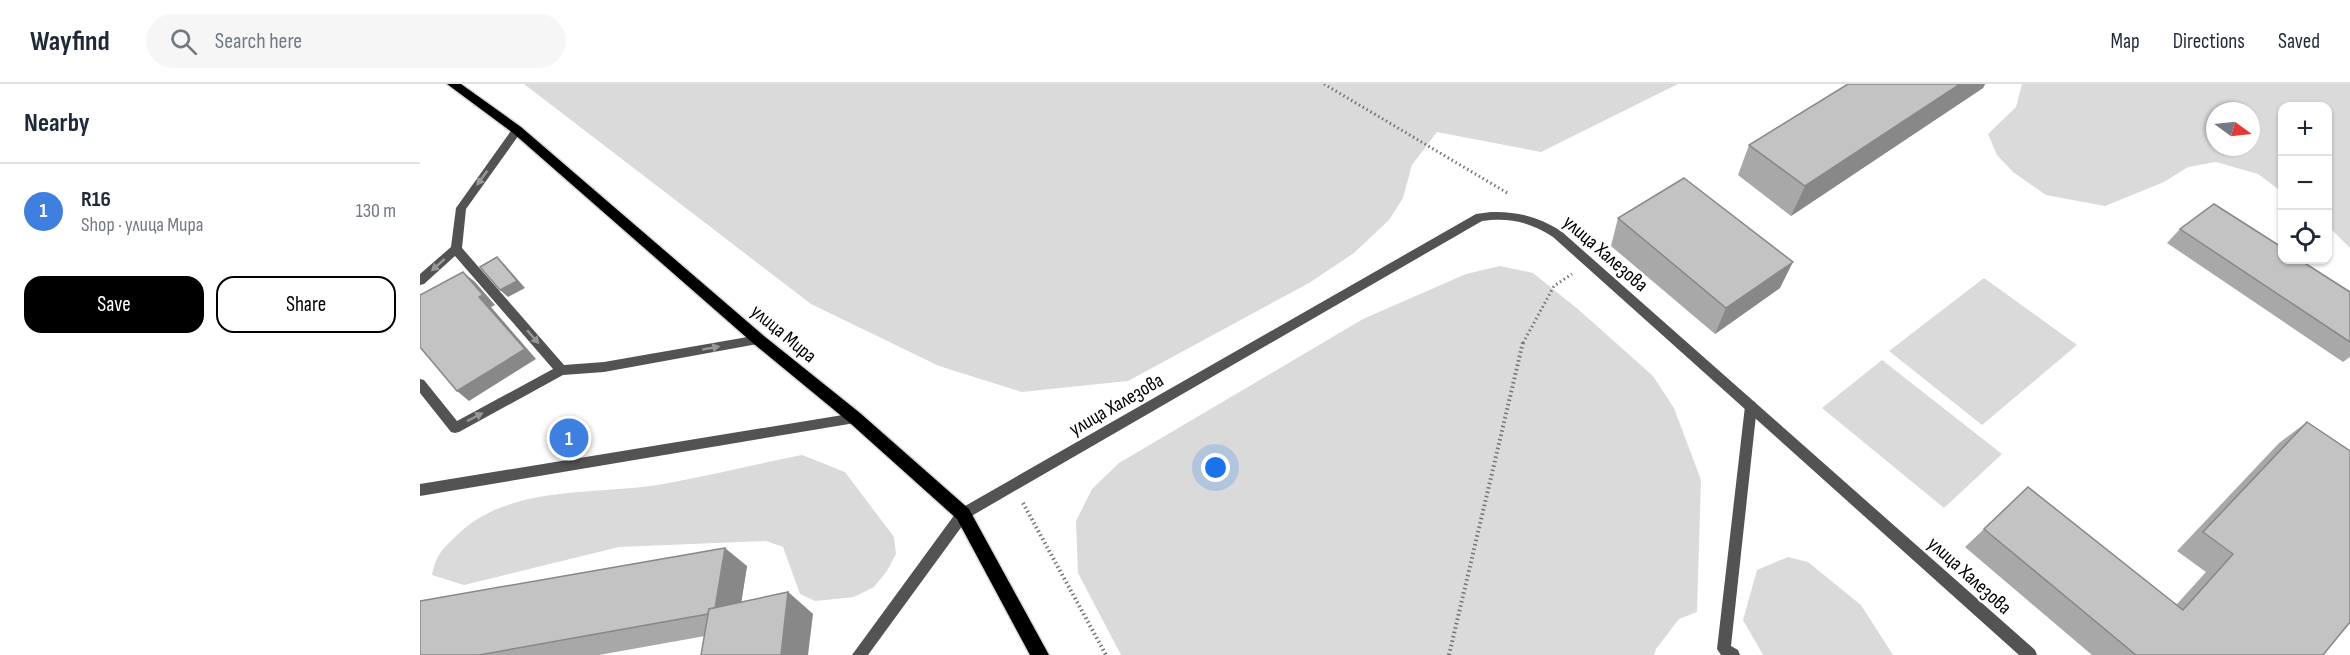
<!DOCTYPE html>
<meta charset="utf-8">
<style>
:root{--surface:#fff;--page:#f6f6f7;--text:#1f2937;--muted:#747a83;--line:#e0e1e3;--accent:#000}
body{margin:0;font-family:"Sofia Sans Condensed",sans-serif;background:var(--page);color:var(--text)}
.controls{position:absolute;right:18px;top:18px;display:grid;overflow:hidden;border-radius:12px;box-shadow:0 2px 4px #0004}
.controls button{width:54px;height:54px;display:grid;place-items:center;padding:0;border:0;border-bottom:2px solid var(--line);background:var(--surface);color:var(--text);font:30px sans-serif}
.compass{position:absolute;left:1786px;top:18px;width:54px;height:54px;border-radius:50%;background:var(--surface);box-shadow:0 2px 4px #0004;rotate:105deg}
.you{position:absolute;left:796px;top:384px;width:21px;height:21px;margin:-15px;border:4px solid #fff;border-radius:50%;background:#1a73e8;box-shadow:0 0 0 9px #1a73e833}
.badge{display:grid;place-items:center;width:39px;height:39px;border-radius:50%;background:var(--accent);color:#fff;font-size:20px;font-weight:700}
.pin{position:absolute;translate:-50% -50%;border:3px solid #fff;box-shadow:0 2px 6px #0006}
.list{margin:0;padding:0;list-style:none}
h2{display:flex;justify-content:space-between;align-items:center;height:78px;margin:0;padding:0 24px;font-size:26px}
h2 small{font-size:20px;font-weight:400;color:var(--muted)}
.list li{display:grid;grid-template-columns:39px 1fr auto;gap:18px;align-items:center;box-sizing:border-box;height:96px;padding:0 24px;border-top:2px solid var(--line)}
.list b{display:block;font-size:22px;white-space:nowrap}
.list p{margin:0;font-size:20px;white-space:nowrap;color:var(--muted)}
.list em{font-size:20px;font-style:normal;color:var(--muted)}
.actions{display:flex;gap:12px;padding:18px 24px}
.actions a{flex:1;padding:14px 0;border:2px solid var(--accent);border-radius:18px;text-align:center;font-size:21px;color:var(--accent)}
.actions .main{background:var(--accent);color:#fff}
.icon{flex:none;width:33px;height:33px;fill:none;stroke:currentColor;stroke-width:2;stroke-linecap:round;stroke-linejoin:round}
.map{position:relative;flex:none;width:1930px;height:571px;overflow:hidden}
header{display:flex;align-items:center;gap:36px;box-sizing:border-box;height:84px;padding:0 30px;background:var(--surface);border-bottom:2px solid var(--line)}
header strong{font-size:28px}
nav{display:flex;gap:33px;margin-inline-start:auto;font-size:21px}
.search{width:420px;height:54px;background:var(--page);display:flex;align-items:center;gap:15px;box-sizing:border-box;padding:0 21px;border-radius:33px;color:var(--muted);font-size:22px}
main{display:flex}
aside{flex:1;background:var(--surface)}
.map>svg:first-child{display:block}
</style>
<header>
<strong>Wayfind</strong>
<div class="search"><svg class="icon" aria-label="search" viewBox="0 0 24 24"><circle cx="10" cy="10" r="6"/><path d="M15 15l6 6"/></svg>Search here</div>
<nav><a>Map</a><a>Directions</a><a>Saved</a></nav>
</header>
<main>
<aside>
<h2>Nearby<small></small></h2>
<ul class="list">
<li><span class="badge" style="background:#3f7fe0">1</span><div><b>R16</b><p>Shop · улица Мира</p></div><em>130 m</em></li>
</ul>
<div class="actions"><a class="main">Save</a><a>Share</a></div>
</aside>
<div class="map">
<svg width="1930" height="571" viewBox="0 0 1930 571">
<rect width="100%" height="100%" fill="#fff"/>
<g fill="#dadada" fill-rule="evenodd">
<polygon points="104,0 1258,0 1121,68 1017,48 992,81 983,114 969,136 934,169 889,199 708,297 602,308 519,282 391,220"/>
<path d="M1602,0H1930V164L1908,142V22H1862V108L1838,90L1796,78L1768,83L1744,98L1685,122L1626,111L1593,88L1577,71L1568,50L1596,23ZM1795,27H1831V63H1795Z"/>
<polygon points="1080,182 1113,189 1159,226 1233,292 1254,324 1281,396 1277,528 1259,535 1236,565 1234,571 701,571 658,489 656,437 672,405 699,379 943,235 1046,190"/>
<polygon points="1564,194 1657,261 1562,341 1469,267"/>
<polygon points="1462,276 1582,370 1524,424 1402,324"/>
<path d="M382,371L425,388L474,453L476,470L467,487L454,503L434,513L395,517L380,510L363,463L346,457L199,463L44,501L12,491C17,470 20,468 35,453C88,399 175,412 243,400C289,392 336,380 382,371Z"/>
<polygon points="1368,473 1388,478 1441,521 1473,571 1343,571 1323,536 1337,486"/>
</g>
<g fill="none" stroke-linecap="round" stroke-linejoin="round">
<defs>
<polygon id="primary" points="27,0 41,0 101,43 344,252 440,329 549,425 629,571 610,571 537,435 430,339 334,260 93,49"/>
</defs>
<use href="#primary" stroke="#dbdbdb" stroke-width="3"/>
<g stroke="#757575" stroke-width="3" stroke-dasharray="1.5 3" stroke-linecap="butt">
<polyline points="904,0 1089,110"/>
<polyline points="1103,259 1134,202 1152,190"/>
</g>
<g stroke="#757575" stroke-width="4" stroke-dasharray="1.5 3" stroke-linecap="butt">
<polyline points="603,419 686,571"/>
<polyline points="1029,571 1103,258"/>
</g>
<g fill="#535353" fill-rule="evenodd">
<polygon points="97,43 101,44 101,48 46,125 42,164 144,281 184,278 339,251 343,253 345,256 343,259 184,288 143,291 39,348 35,349 31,348 0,309 0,295 4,296 37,337 133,285 35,172 4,200 0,201 0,190 31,163 36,124 93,44"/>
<polygon points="1331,317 1335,318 1337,322 1311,562 1318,566 1320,571 1301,571 1297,565 1325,322 1327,318"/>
<polygon points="435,329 439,330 441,334 439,338 435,339 0,412 0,400"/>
<polygon points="543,424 548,426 550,430 548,434 448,571 432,571 538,426"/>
</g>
<path fill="#535353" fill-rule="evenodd" d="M1071,128C1097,127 1119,133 1141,147L1615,566L1617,571H1599L1133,153C1110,138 1089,133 1062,137L548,434L543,436L538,434L536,430L538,426L1056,130Z"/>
<use href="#primary" fill="#000" fill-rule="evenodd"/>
</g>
<g fill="#a8a8a8">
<polygon points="1428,0 1565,0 1563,4 1371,132 1318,91 1329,61"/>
<polygon points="1198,134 1360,204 1295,250 1191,162"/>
<polygon points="1760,145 1930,208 1930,273 1923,278 1747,159"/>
<polygon points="1887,338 1903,571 1672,571 1545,463 1564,445 1757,520 1786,488 1757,467 1859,359"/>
<polygon points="327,482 321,518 368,508 393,530 285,552 179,571 0,571"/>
</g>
<g fill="#888">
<polygon points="1540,0 1565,0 1563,4 1371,132 1385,102"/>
<polygon points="77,173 85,181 105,204 88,213 80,206"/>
<polygon points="1373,178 1360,204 1295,250 1306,224"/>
<polygon points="43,188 55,198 75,221 71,223 116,275 49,317 37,307 59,213"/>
<polygon points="305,464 327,482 317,546 294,529"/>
<polygon points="368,508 393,530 388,571 361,571"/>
</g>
<g fill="#c3c3c3" stroke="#888" stroke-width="1.5">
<polygon points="1428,0 1540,0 1385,102 1329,61"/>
<polygon points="1264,94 1373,178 1306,224 1198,134"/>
<polygon points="1794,120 1863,164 1863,176 1880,176 1930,208 1930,258 1760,145"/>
<polygon points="77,173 97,197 80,206 60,183"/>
<polygon points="43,188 63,211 59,213 105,265 37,307 0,263 0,211"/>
<polygon points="1887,338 1930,367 1930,538 1903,571 1716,571 1564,445 1608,403 1763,526 1813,470 1783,448"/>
<polygon points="305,464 295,524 289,525 288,530 59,571 0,571 0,517"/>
<polygon points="368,508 361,571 281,571 289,525"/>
</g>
<defs><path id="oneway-solid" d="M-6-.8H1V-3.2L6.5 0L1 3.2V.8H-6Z" transform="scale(1.5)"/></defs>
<g fill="#989898">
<use href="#oneway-solid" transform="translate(62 94) rotate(126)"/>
<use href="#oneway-solid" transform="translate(18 181) rotate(138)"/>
<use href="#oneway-solid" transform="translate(113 253) rotate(49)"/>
<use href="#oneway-solid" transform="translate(291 264) rotate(-10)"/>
<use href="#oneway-solid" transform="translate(55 333) rotate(-28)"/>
</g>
<g text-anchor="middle" stroke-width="5" stroke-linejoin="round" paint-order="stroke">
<g font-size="20" fill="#000" stroke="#fff">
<text transform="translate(1186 169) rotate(41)" y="7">улица Халезова</text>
<text transform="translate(364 249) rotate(40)" y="7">улица Мира</text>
<text transform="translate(696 320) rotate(-30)" y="7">улица Халезова</text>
<text transform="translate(1550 491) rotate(42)" y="7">улица Халезова</text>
</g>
</g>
</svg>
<div class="controls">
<button>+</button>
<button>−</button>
<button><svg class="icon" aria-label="locate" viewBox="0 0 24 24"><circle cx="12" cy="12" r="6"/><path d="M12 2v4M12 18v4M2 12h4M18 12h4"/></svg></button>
</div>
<svg class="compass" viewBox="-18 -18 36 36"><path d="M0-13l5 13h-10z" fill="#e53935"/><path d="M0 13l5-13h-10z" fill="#747a83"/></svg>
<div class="you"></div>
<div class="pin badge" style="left:149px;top:354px;background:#3f7fe0">1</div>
</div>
</main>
